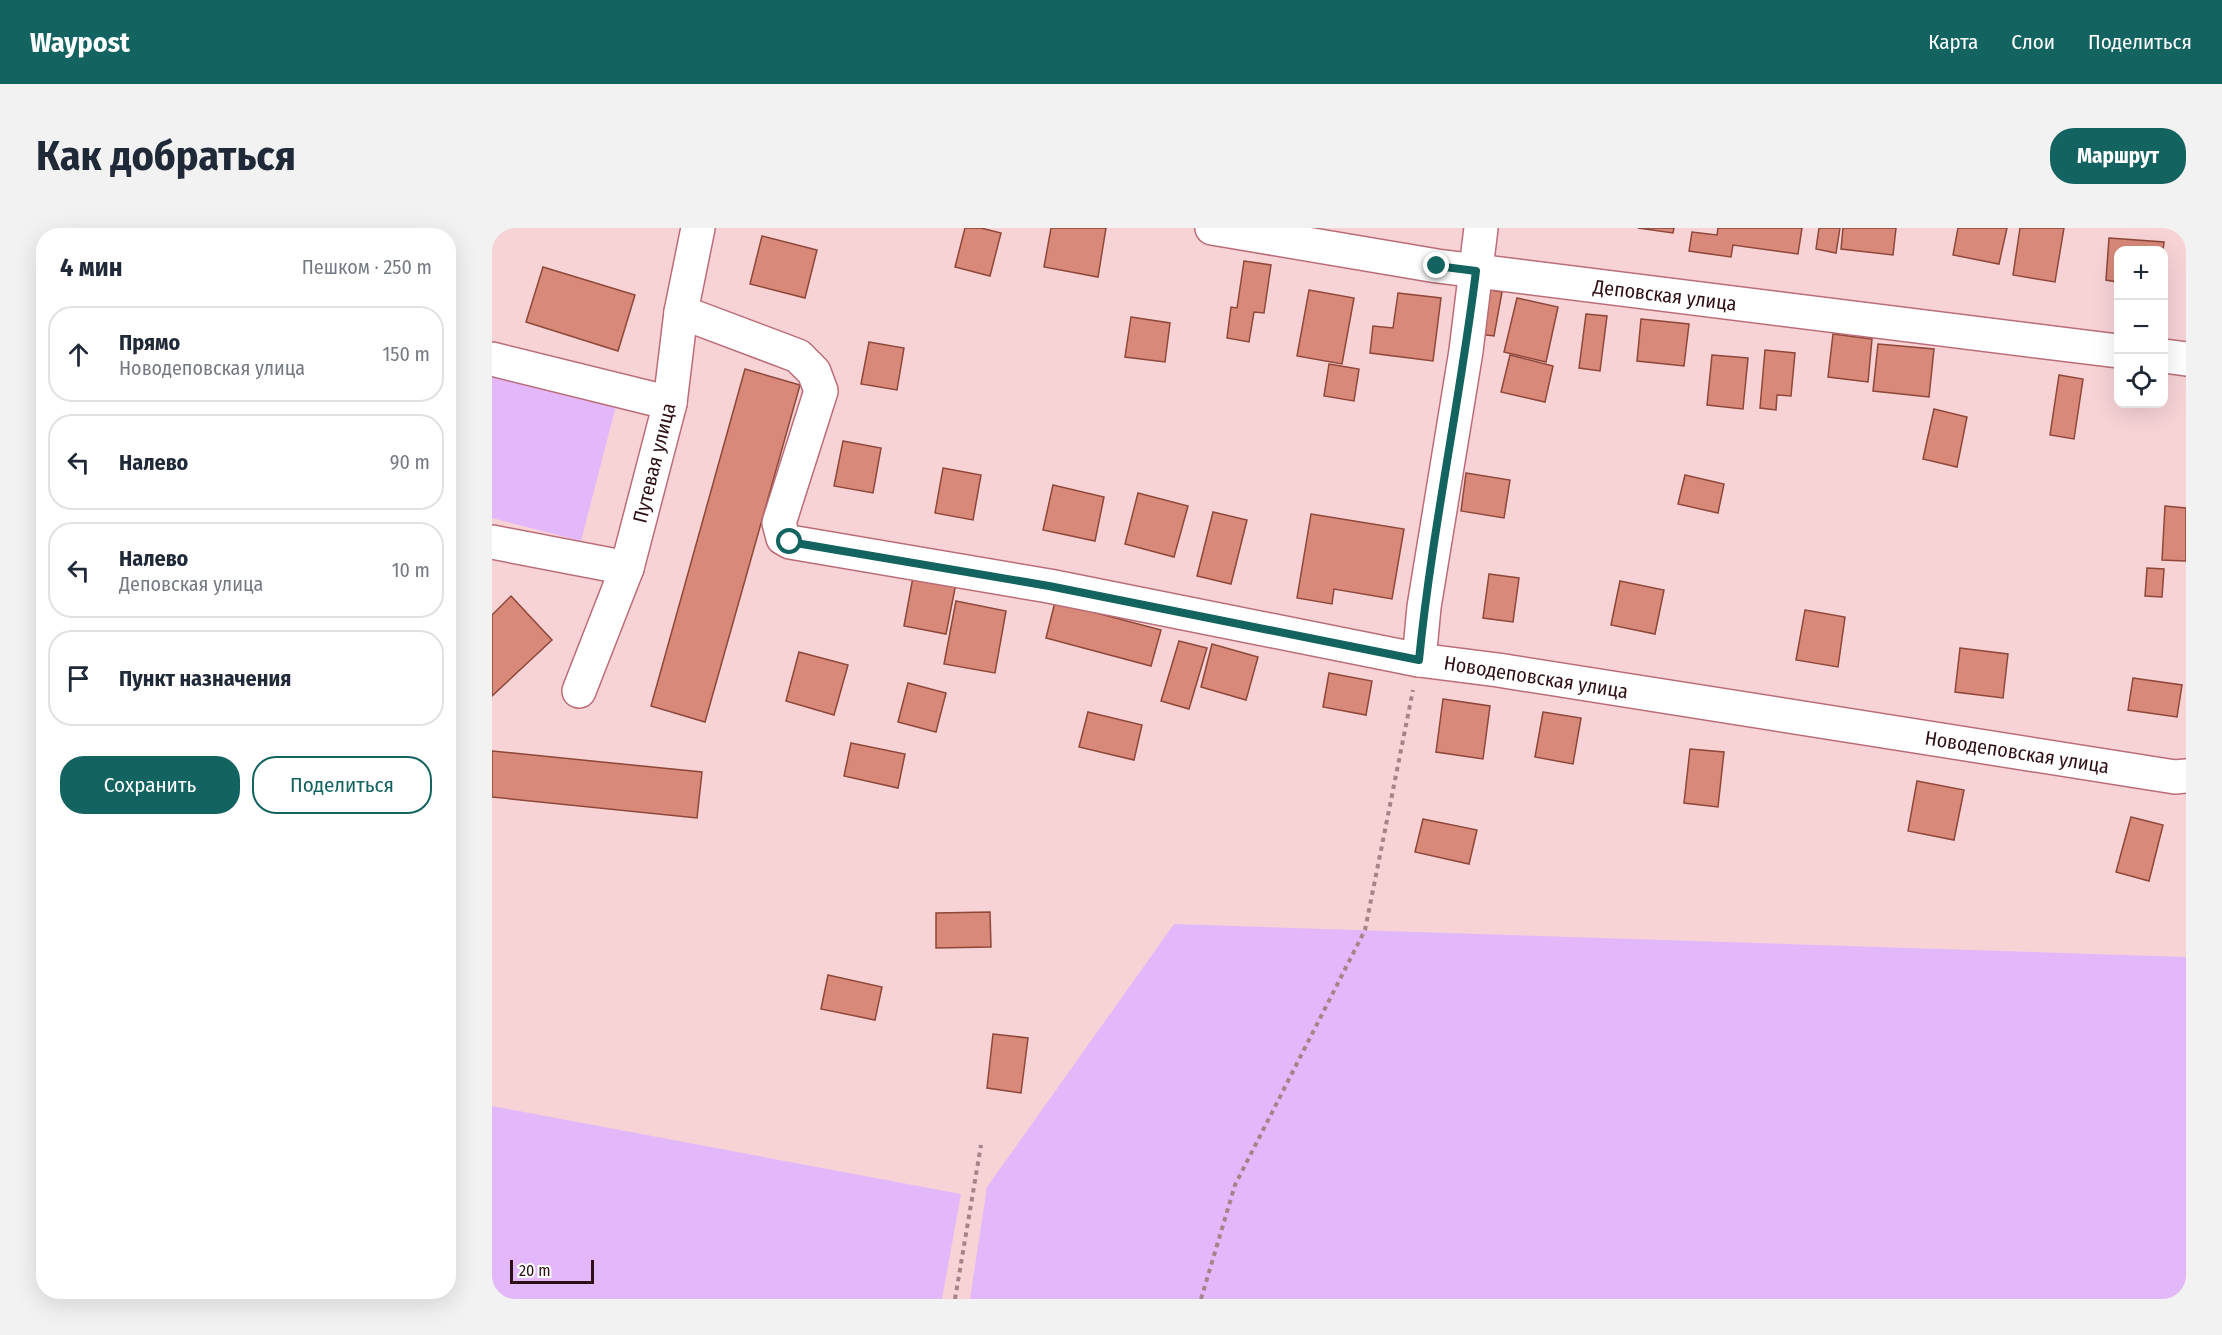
<!DOCTYPE html>
<html lang="ru">
<meta charset="utf-8">
<style>
:root{--surface:#fff;--page:#f2f2f3;--text:#1f2937;--muted:#747a83;--line:#e0e1e3;--accent:#136361}
body{margin:0;font-family:"Fira Sans Condensed",sans-serif;background:var(--page);color:var(--text)}
.controls{position:absolute;right:18px;top:18px;display:grid;overflow:hidden;border-radius:12px;box-shadow:0 6px 24px #0002}
.controls button{width:54px;height:54px;display:grid;place-items:center;padding:0;border:0;border-bottom:2px solid var(--line);background:var(--surface);color:var(--text);font:30px sans-serif}
.scale{position:absolute;left:18px;bottom:15px;width:84px;box-sizing:border-box;padding-left:6px;border:3px solid #2e1014;border-top:0;font-size:16px;line-height:21px;white-space:nowrap;color:#2e1014;-webkit-text-stroke:4px #fff;paint-order:stroke}
.stop{position:absolute;width:18px;height:18px;margin:-14px;border:4px solid #136361;border-radius:50%;background:#fff}
.stop.end{background:#136361;border-color:#fff;box-shadow:0 2px 6px #0008}
.list{margin:0;padding:0;list-style:none}
h2{display:flex;justify-content:space-between;align-items:center;height:78px;margin:0;padding:0 24px;font-size:26px}
h2 small{font-size:20px;font-weight:400;color:var(--muted)}
.list li{display:grid;grid-template-columns:39px 1fr auto;gap:18px;align-items:center;box-sizing:border-box;height:96px;margin:0 12px 12px;padding:0 12px;border:2px solid var(--line);border-radius:24px}
.list b{display:block;font-size:22px;white-space:nowrap}
.list p{margin:0;font-size:20px;white-space:nowrap;color:var(--muted)}
.list em{font-size:20px;font-style:normal;color:var(--muted)}
.actions{display:flex;gap:12px;padding:18px 24px}
.actions a{flex:1;padding:14px 0;border:2px solid var(--accent);border-radius:24px;text-align:center;font-size:21px;color:var(--accent)}
.actions .main{background:var(--accent);color:#fff}
.icon{flex:none;width:33px;height:33px;fill:none;stroke:currentColor;stroke-width:2;stroke-linecap:round;stroke-linejoin:round}
.map{position:relative;flex:none;width:1694px;height:1071px;overflow:hidden;border-radius:24px}
header{display:flex;align-items:center;gap:36px;box-sizing:border-box;height:84px;padding:0 30px;background:var(--accent);color:#fff}
header strong{font-size:28px}
nav{display:flex;gap:33px;margin-inline-start:auto;font-size:21px}
.intro{display:flex;align-items:center;justify-content:space-between;box-sizing:border-box;height:144px;padding:0 36px}
h1{margin:0;font-size:42px}
.button{padding:15px 27px;border-radius:24px;background:var(--accent);color:#fff;font-size:21px;font-weight:700}
main{display:flex;gap:36px;padding:0 36px}
aside{flex:1;background:var(--surface);border-radius:24px;box-shadow:0 6px 24px #0002}
.map>svg:first-child{display:block}
</style>
<header>
<strong>Waypost</strong>
<nav><a>Карта</a><a>Слои</a><a>Поделиться</a></nav>
</header>
<div class="intro"><h1>Как добраться</h1><a class="button">Маршрут</a></div>
<main>
<aside>
<h2>4 мин<small>Пешком · 250 m</small></h2>
<ul class="list">
<li><svg class="icon" aria-label="ahead" viewBox="0 0 24 24"><path d="M12 20V5M6 11l6-6 6 6"/></svg><div><b>Прямо</b><p>Новодеповская улица</p></div><em>150 m</em></li>
<li><svg class="icon" aria-label="left" viewBox="0 0 24 24"><path d="M17 20v-9H6M10 6l-5 5 5 5"/></svg><div><b>Налево</b></div><em>90 m</em></li>
<li><svg class="icon" aria-label="left" viewBox="0 0 24 24"><path d="M17 20v-9H6M10 6l-5 5 5 5"/></svg><div><b>Налево</b><p>Деповская улица</p></div><em>10 m</em></li>
<li><svg class="icon" aria-label="arrive" viewBox="0 0 24 24"><path d="M6 21V4h12l-3 4 3 4H6"/></svg><div><b>Пункт назначения</b></div></li>
</ul>
<div class="actions"><a class="main">Сохранить</a><a>Поделиться</a></div>
</aside>
<div class="map">
<svg width="1694" height="1071" viewBox="0 0 1694 1071">
<rect width="100%" height="100%" fill="#f7d3d6"/>
<g fill="#e2b8fb">
<polygon points="0,146 124,178 89,313 0,290"/>
<polygon points="682,696 1694,729 1694,1071 478,1071 495,959"/>
<polygon points="0,878 469,966 450,1071 0,1071"/>
</g>
<g fill="#d88979" stroke="#8e4739" stroke-width="1.5">
<polygon points="473,0 489,0 509,5 498,48 463,39"/>
<polygon points="559,0 614,0 606,49 552,39"/>
<polygon points="1146,0 1182,0 1181,5"/>
<polygon points="1226,0 1310,0 1306,26 1241,17 1239,29 1197,23 1200,4 1225,7"/>
<polygon points="1327,0 1348,0 1344,25 1324,21"/>
<polygon points="1351,0 1404,0 1401,27 1349,21"/>
<polygon points="1466,0 1515,0 1507,36 1461,27"/>
<polygon points="1528,0 1572,0 1563,54 1521,47"/>
<polygon points="270,8 325,22 313,70 258,56"/>
<polygon points="1617,10 1672,14 1671,22 1626,22 1626,54 1614,52"/>
<polygon points="752,33 779,37 772,85 762,84 757,114 735,110 739,79 745,80"/>
<polygon points="51,39 143,67 126,123 34,94"/>
<polygon points="994,61 1010,64 1002,108 986,106"/>
<polygon points="817,62 862,70 850,136 805,128"/>
<polygon points="906,65 949,70 941,133 878,125 881,98 901,100"/>
<polygon points="1025,70 1066,79 1054,134 1012,124"/>
<polygon points="1094,86 1115,88 1108,143 1087,140"/>
<polygon points="639,89 678,95 673,134 633,129"/>
<polygon points="1149,91 1197,96 1192,138 1145,133"/>
<polygon points="1341,106 1380,111 1376,154 1336,149"/>
<polygon points="377,114 412,120 405,162 369,156"/>
<polygon points="1386,116 1442,121 1437,169 1381,163"/>
<polygon points="1273,122 1303,125 1299,168 1285,167 1284,182 1268,180"/>
<polygon points="1018,127 1061,138 1053,174 1009,164"/>
<polygon points="1220,127 1256,130 1251,181 1215,177"/>
<polygon points="837,136 867,141 862,173 832,168"/>
<polygon points="253,141 308,157 213,494 159,478"/>
<polygon points="1567,147 1591,151 1582,211 1558,207"/>
<polygon points="1442,181 1475,189 1465,239 1431,231"/>
<polygon points="351,213 389,220 381,265 342,258"/>
<polygon points="451,240 489,247 481,292 443,285"/>
<polygon points="974,245 1018,252 1012,290 969,283"/>
<polygon points="1193,247 1232,256 1226,285 1186,276"/>
<polygon points="561,257 612,269 603,313 551,302"/>
<polygon points="646,265 696,278 682,329 633,316"/>
<polygon points="1673,278 1694,280 1694,333 1670,332"/>
<polygon points="721,284 755,292 739,356 705,348"/>
<polygon points="819,286 912,301 900,371 842,361 840,376 805,370"/>
<polygon points="423,338 466,345 454,406 412,398"/>
<polygon points="1655,340 1672,341 1670,369 1653,368"/>
<polygon points="997,346 1027,350 1021,394 991,390"/>
<polygon points="1128,353 1172,362 1163,406 1119,397"/>
<polygon points="19,368 60,412 0,468 0,387"/>
<polygon points="464,373 514,383 503,445 452,436"/>
<polygon points="563,374 669,402 659,438 554,410"/>
<polygon points="1313,382 1353,389 1346,439 1304,432"/>
<polygon points="687,413 715,420 697,481 669,473"/>
<polygon points="720,416 766,429 754,472 709,459"/>
<polygon points="1468,420 1516,426 1511,470 1463,464"/>
<polygon points="307,424 356,437 342,487 294,473"/>
<polygon points="837,445 880,453 874,487 831,479"/>
<polygon points="1641,450 1690,457 1685,489 1636,482"/>
<polygon points="416,455 454,465 444,504 406,494"/>
<polygon points="951,471 998,478 991,531 944,524"/>
<polygon points="596,484 650,497 642,532 587,519"/>
<polygon points="1051,484 1089,490 1081,536 1043,529"/>
<polygon points="359,515 413,526 406,560 352,548"/>
<polygon points="1198,521 1232,524 1226,579 1192,575"/>
<polygon points="0,523 210,544 205,590 0,569"/>
<polygon points="1425,553 1472,562 1462,612 1416,603"/>
<polygon points="1639,589 1671,597 1657,653 1624,644"/>
<polygon points="931,591 985,602 977,636 923,624"/>
<polygon points="498,684 499,719 444,720 444,685"/>
<polygon points="336,747 390,759 383,792 329,781"/>
<polygon points="501,806 536,810 529,865 495,860"/>
</g>
<g fill="none" stroke-linecap="round" stroke-linejoin="round">
<defs>
<g id="minor">
<polyline points="720,0 945,38 1626,123"/>
<polyline points="189,84 306,128 322,144 329,163 287,295 291,310 298,314 557,358 927,432 1006,442 1683,549 1694,548"/>
<polyline points="1672,128 1694,131"/>
<polyline points="0,131 178,175"/>
<polyline points="0,314 135,340"/>
<polyline points="927,432 932,379 974,123 989,0"/>
<polyline points="87,463 135,340 178,175 189,84 206,0"/>
</g>
</defs>
<use href="#minor" stroke="#bb6d77" stroke-width="36"/>
<g stroke="#a58487" stroke-width="4" stroke-dasharray="4.5 4.5" stroke-linecap="butt">
<polyline points="463,1071 489,917"/>
<polyline points="709,1071 743,957 873,702 921,462"/>
</g>
<use href="#minor" stroke="#fff" stroke-width="33"/>
</g>
<g fill="none" stroke-linecap="round" stroke-linejoin="round">
<path stroke="#136361" stroke-width="8" d="M298,314L557,358L927,432C940,302 968,173 984,43L945,38"/>
</g>
<g text-anchor="middle" stroke-width="4.5" stroke-linejoin="round" paint-order="stroke">
<g font-size="20" fill="#2e1014" stroke="#fff">
<text transform="translate(1173 67) rotate(7)" y="7">Деповская улица</text>
<text transform="translate(162 235) rotate(-76)" y="7">Путевая улица</text>
<text transform="translate(1044 449) rotate(9)" y="7">Новодеповская улица</text>
<text transform="translate(1525 524) rotate(9)" y="7">Новодеповская улица</text>
</g>
</g>
</svg>
<div class="controls">
<button>+</button>
<button>−</button>
<button><svg class="icon" aria-label="locate" viewBox="0 0 24 24"><circle cx="12" cy="12" r="6"/><path d="M12 2v4M12 18v4M2 12h4M18 12h4"/></svg></button>
</div>
<div class="scale">20 m</div>
<div class="stop" style="left:298px;top:314px"></div>
<div class="stop end" style="left:945px;top:38px"></div>
</div>
</main>
